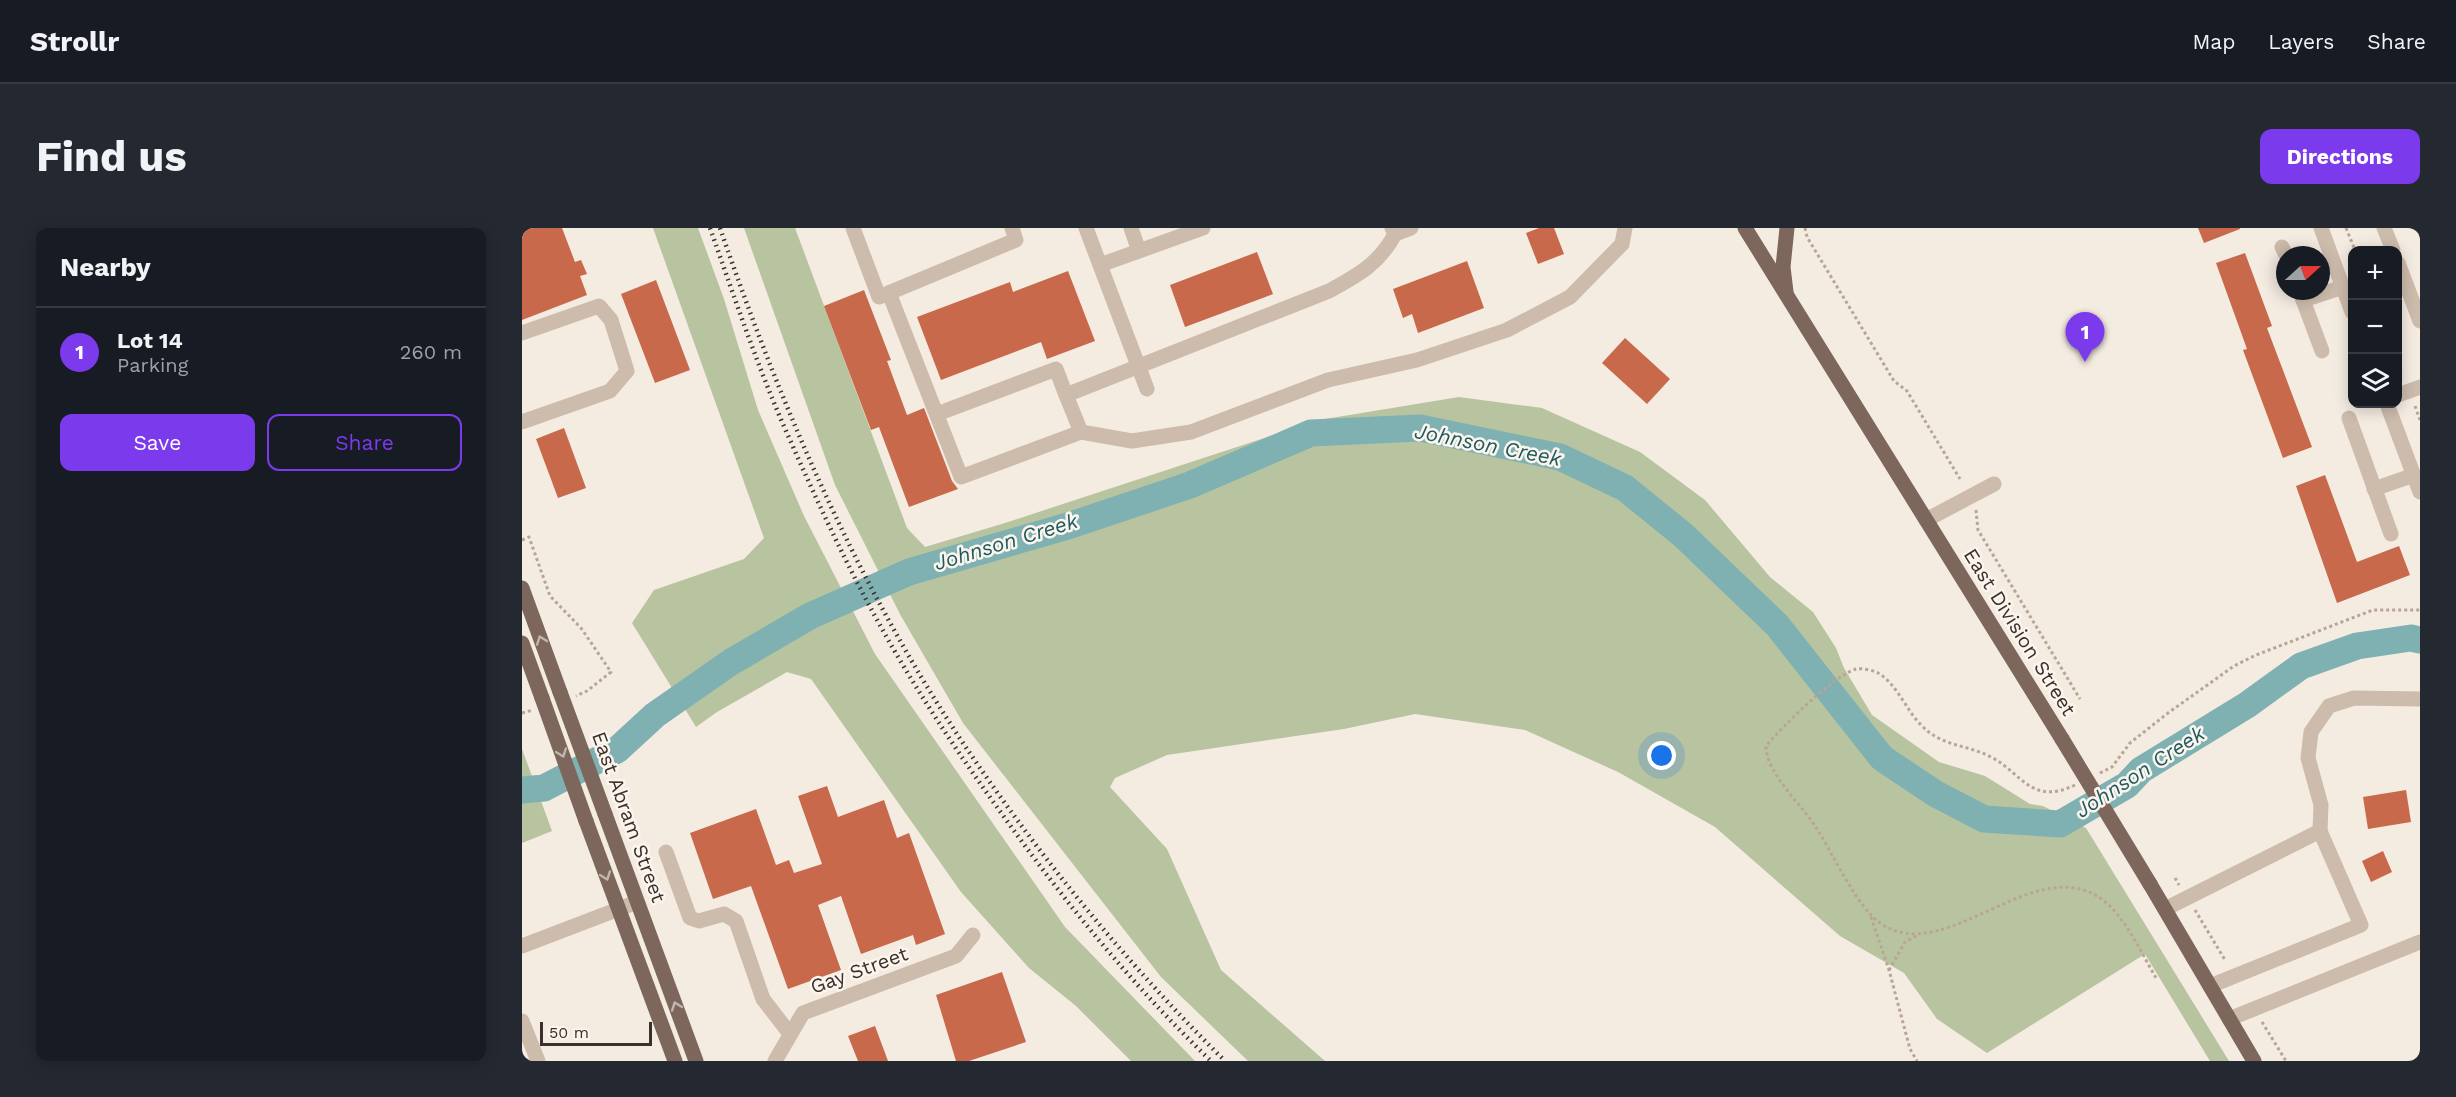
<!DOCTYPE html>
<meta charset="utf-8">
<style>
:root{--surface:#171b24;--page:#242831;--text:#f1f3f6;--muted:#9ea1a6;--line:#363941;--accent:#7c3aed}
body{margin:0;font-family:"Work Sans",sans-serif;background:var(--page);color:var(--text)}
.controls{position:absolute;right:18px;top:18px;display:grid;overflow:hidden;border-radius:12px;box-shadow:0 3px 15px #0003}
.controls button{width:54px;height:54px;display:grid;place-items:center;padding:0;border:0;border-bottom:2px solid var(--line);background:var(--surface);color:var(--text);font:30px sans-serif}
.compass{position:absolute;left:1754px;top:18px;width:54px;height:54px;border-radius:50%;background:var(--surface);box-shadow:0 3px 15px #0003;rotate:69deg}
.scale{position:absolute;left:18px;bottom:15px;width:112px;box-sizing:border-box;padding-left:6px;border:3px solid #3b302b;border-top:0;font-size:16px;line-height:21px;white-space:nowrap;color:#3b302b;-webkit-text-stroke:4px #fbf5ee;paint-order:stroke}
.you{position:absolute;left:1140px;top:528px;width:21px;height:21px;margin:-15px;border:4px solid #fff;border-radius:50%;background:#1a73e8;box-shadow:0 0 0 9px #1a73e833}
.badge{display:grid;place-items:center;width:39px;height:39px;border-radius:50%;background:var(--accent);color:#fff;font-size:20px;font-weight:700}
.pin{position:absolute;translate:-50% -50px;filter:drop-shadow(0 2px 3px #0008)}
.pin::after{content:'';position:absolute;top:32px;width:21px;height:18px;background:inherit;clip-path:polygon(0 0,100% 0,50% 100%)}
.list{margin:0;padding:0;list-style:none}
h2{display:flex;justify-content:space-between;align-items:center;height:78px;margin:0;padding:0 24px;font-size:26px}
h2 small{font-size:20px;font-weight:400;color:var(--muted)}
.list li{display:grid;grid-template-columns:39px 1fr auto;gap:18px;align-items:center;box-sizing:border-box;height:90px;padding:0 24px;border-top:2px solid var(--line)}
.list b{display:block;font-size:22px;white-space:nowrap}
.list p{margin:0;font-size:20px;white-space:nowrap;color:var(--muted)}
.list em{font-size:20px;font-style:normal;color:var(--muted)}
.actions{display:flex;gap:12px;padding:18px 24px}
.actions a{flex:1;padding:14px 0;border:2px solid var(--accent);border-radius:12px;text-align:center;font-size:21px;color:var(--accent)}
.actions .main{background:var(--accent);color:#fff}
.icon{flex:none;width:33px;height:33px;fill:none;stroke:currentColor;stroke-width:2;stroke-linecap:round;stroke-linejoin:round}
.map{position:relative;flex:none;width:1898px;height:833px;overflow:hidden;border-radius:12px}
header{display:flex;align-items:center;gap:36px;box-sizing:border-box;height:84px;padding:0 30px;background:var(--surface);border-bottom:2px solid var(--line)}
header strong{font-size:28px}
nav{display:flex;gap:33px;margin-inline-start:auto;font-size:21px}
.intro{display:flex;align-items:center;justify-content:space-between;box-sizing:border-box;height:144px;padding:0 36px}
h1{margin:0;font-size:42px}
.button{padding:15px 27px;border-radius:12px;background:var(--accent);color:#fff;font-size:21px;font-weight:700}
main{display:flex;gap:36px;padding:0 36px}
aside{flex:1;background:var(--surface);border-radius:12px;box-shadow:0 3px 15px #0003}
.map>svg:first-child{display:block}
</style>
<header>
<strong>Strollr</strong>
<nav><a>Map</a><a>Layers</a><a>Share</a></nav>
</header>
<div class="intro"><h1>Find us</h1><a class="button">Directions</a></div>
<main>
<aside>
<h2>Nearby<small></small></h2>
<ul class="list">
<li><span class="badge">1</span><div><b>Lot 14</b><p>Parking</p></div><em>260 m</em></li>
</ul>
<div class="actions"><a class="main">Save</a><a>Share</a></div>
</aside>
<div class="map">
<svg width="1898" height="833" viewBox="0 0 1898 833">
<rect width="100%" height="100%" fill="#f4ebe1"/>
<g fill="#b8c4a0">
<polygon points="131,0 176,0 202,71 236,182 282,288 353,426 543,699 673,833 609,833 554,778 507,740 439,664 289,451 265,444 195,484 174,499 110,395 132,362 222,331 242,310"/>
<polygon points="222,0 273,0 385,300 403,319 483,295 797,192 937,169 1020,180 1118,224 1183,272 1248,349 1291,384 1314,420 1322,440 1350,487 1417,534 1463,548 1508,576 1521,578 1564,600 1707,833 1688,833 1623,726 1465,825 1415,791 1382,745 1318,708 1193,599 1096,544 1003,502 893,486 822,501 645,527 593,550 588,559 645,621 699,742 803,833 726,833 639,749 441,495 379,388 313,257"/>
<polygon points="0,521 30,603 0,615"/>
</g>
<g fill="none" stroke-linecap="round" stroke-linejoin="round">
<polyline stroke="#7fb0b2" stroke-width="27" points="0,562 22,560 95,522 133,487 209,434 288,388 387,344 549,297 668,257 789,205 898,200 1038,229 1103,260 1161,307 1255,397 1360,530 1414,566 1462,591 1538,596 1605,557 1619,542 1725,477 1779,438 1835,418 1889,410 1898,412"/>
</g>
<g fill="#c8694b">
<polygon points="0,0 40,0 53,34 59,32 65,46 58,48 65,67 0,92"/>
<polygon points="1017,0 1032,0 1042,26 1016,36 1004,5"/>
<polygon points="1676,0 1718,0 1718,1 1682,15"/>
<polygon points="735,24 751,66 663,99 648,57"/>
<polygon points="1723,25 1750,98 1745,100 1790,219 1761,230 1721,122 1725,121 1694,35"/>
<polygon points="945,33 962,80 896,105 890,86 881,90 871,61"/>
<polygon points="546,43 573,113 525,131 519,114 419,152 395,89 488,54 491,64"/>
<polygon points="134,52 168,142 133,155 99,66"/>
<polygon points="342,62 369,132 365,133 385,187 402,180 430,253 436,261 387,279 357,199 349,202 302,78"/>
<polygon points="1103,110 1148,151 1125,176 1080,135"/>
<polygon points="42,200 64,260 36,270 14,211"/>
<polygon points="1803,247 1835,334 1877,318 1888,347 1815,375 1774,258"/>
<polygon points="305,558 316,589 362,572 375,610 387,605 423,706 394,717 391,707 339,726 319,668 296,677 319,742 266,761 229,658 191,671 168,605 234,581 254,637 267,632 272,645 300,636 276,568"/>
<polygon points="1884,562 1889,594 1846,601 1841,569"/>
<polygon points="1861,623 1870,644 1849,654 1840,633"/>
<polygon points="480,744 504,814 447,833 434,833 414,767"/>
<polygon points="353,798 366,833 336,833 326,808"/>
</g>
<g fill="none" stroke-linecap="round" stroke-linejoin="round">
<g stroke="#b9a596" stroke-width="3" stroke-dasharray="3 3" stroke-linecap="butt">
<polyline points="1283,0 1285,9 1372,153 1385,163 1438,251"/>
<polyline points="1824,0 1833,22"/>
<polyline points="1876,134 1879,142"/>
<polyline points="1893,178 1898,192"/>
<polyline points="1454,282 1456,302 1558,471"/>
<polyline points="0,312 7,309 28,368 59,400 89,444 65,463 54,468"/>
<polyline points="0,485 11,482"/>
<polyline points="1578,545 1590,539 1608,515 1646,485 1712,438 1734,427 1851,382 1898,382"/>
<path d="M1553,557C1509,578 1500,545 1469,529C1444,516 1420,519 1399,497C1384,482 1375,456 1356,445C1351,442 1339,440 1334,441C1311,448 1260,499 1244,518C1244,546 1280,576 1295,601C1311,626 1335,679 1358,695C1424,741 1513,621 1581,672C1603,689 1620,726 1634,750"/>
<polyline points="1653,650 1657,657"/>
<polyline points="1673,682 1703,732"/>
<polyline points="1349,689 1367,742 1388,821 1395,833"/>
<polyline points="1367,742 1383,714 1396,707"/>
<polyline points="1740,794 1764,833"/>
</g>
<g stroke="#cdbbac" stroke-width="15">
<polyline points="331,0 357,69 494,12 490,0"/>
<polyline points="564,0 625,161"/>
<polyline points="609,0 617,23"/>
<polyline points="1799,0 1830,84"/>
<polyline points="1862,0 1871,22"/>
<polyline points="873,6 889,0"/>
<polyline points="1760,19 1764,27"/>
<polyline points="1876,35 1898,93"/>
<polyline points="578,37 681,0"/>
<polyline points="1778,64 1781,72 1821,59"/>
<path d="M367,65L439,249L559,204L544,167L807,63C836,47 857,36 873,6L870,0"/>
<polyline points="1781,72 1800,123"/>
<polyline points="0,105 77,78 89,92 105,143 88,163 0,194"/>
<polyline points="1876,167 1898,159"/>
<polyline points="1865,176 1898,264"/>
<polyline points="415,186 534,141 544,167"/>
<polyline points="1827,190 1869,306"/>
<polyline points="559,204 610,213 669,204 806,152 895,132 985,102 1048,69 1100,16 1103,0"/>
<polyline points="1852,261 1892,247"/>
<polyline points="1404,292 1472,256"/>
<polyline points="1798,603 1799,577 1786,530 1789,504 1807,478 1832,470 1898,471"/>
<polyline points="144,624 168,690 177,693 202,686 214,693 241,771 268,806"/>
<polyline points="1643,681 1798,603 1839,697 1688,758"/>
<polyline points="0,718 115,674"/>
<polyline points="1707,791 1898,714"/>
<polyline points="0,793 16,833"/>
<polyline points="253,833 281,785 434,728 451,707"/>
</g>
<g stroke="#7d675c" stroke-width="15">
<polyline points="1223,0 1540,511"/>
<polyline points="1264,64 1261,39 1265,0"/>
<polyline points="0,360 38,464"/>
<polyline points="0,415 20,470"/>
<polyline points="83,586 174,833"/>
<polyline points="64,593 153,833"/>
<polyline points="1628,656 1732,833"/>
</g>
<g stroke="#3b302b" stroke-width="4.5" stroke-dasharray="1.5 4.5" stroke-linecap="butt">
<path d="M188,0C213,71 237,143 268,212C296,275 325,338 359,399C396,466 440,531 485,593C546,678 613,760 689,833"/>
<path d="M198,0C260,181 337,361 445,521C521,633 607,738 703,833"/>
</g>
<g stroke="#7d675c" stroke-width="15">
<polyline points="38,464 83,586"/>
<polyline points="20,470 64,593"/>
<polyline points="1540,511 1628,656"/>
</g>
</g>
<defs><path id="oneway-chevron" d="M-2-3.5L2.5 0L-2 3.5" fill="none" stroke-width="1.6" stroke-linecap="round" stroke-linejoin="round" transform="scale(1.5)"/></defs>
<g stroke="#c2b5ac">
<use href="#oneway-chevron" transform="translate(19 412) rotate(-110)"/>
<use href="#oneway-chevron" transform="translate(40 525) rotate(70)"/>
<use href="#oneway-chevron" transform="translate(84 648) rotate(70)"/>
<use href="#oneway-chevron" transform="translate(154 778) rotate(-110)"/>
</g>
<g text-anchor="middle" stroke-width="5" stroke-linejoin="round" paint-order="stroke">
<g font-size="20" fill="#3b302b" stroke="#fbf5ee">
<text transform="translate(1498 404) rotate(58)" y="7">East Division Street</text>
<text transform="translate(107 589) rotate(70)" y="7">East Abram Street</text>
<text transform="translate(337 742) rotate(-20)" y="7">Gay Street</text>
</g>
<g font-size="21" font-style="italic" fill="#1f5a5e" stroke="#fbf5ee">
<text transform="translate(966 217) rotate(11)" y="7">Johnson Creek</text>
<text transform="translate(484 314) rotate(-17)" y="7">Johnson Creek</text>
<text transform="translate(1618 544) rotate(-33)" y="7">Johnson Creek</text>
</g>
</g>
</svg>
<div class="controls">
<button>+</button>
<button>−</button>
<button><svg class="icon" aria-label="layers" viewBox="0 0 24 24"><path d="M12 4l9 5-9 5-9-5zM3 14l9 5 9-5"/></svg></button>
</div>
<svg class="compass" viewBox="-18 -18 36 36"><path d="M0-13l5 13h-10z" fill="#e53935"/><path d="M0 13l5-13h-10z" fill="#9ea1a6"/></svg>
<div class="scale">50 m</div>
<div class="you"></div>
<div class="pin badge" style="left:1563px;top:134px">1</div>
</div>
</main>
